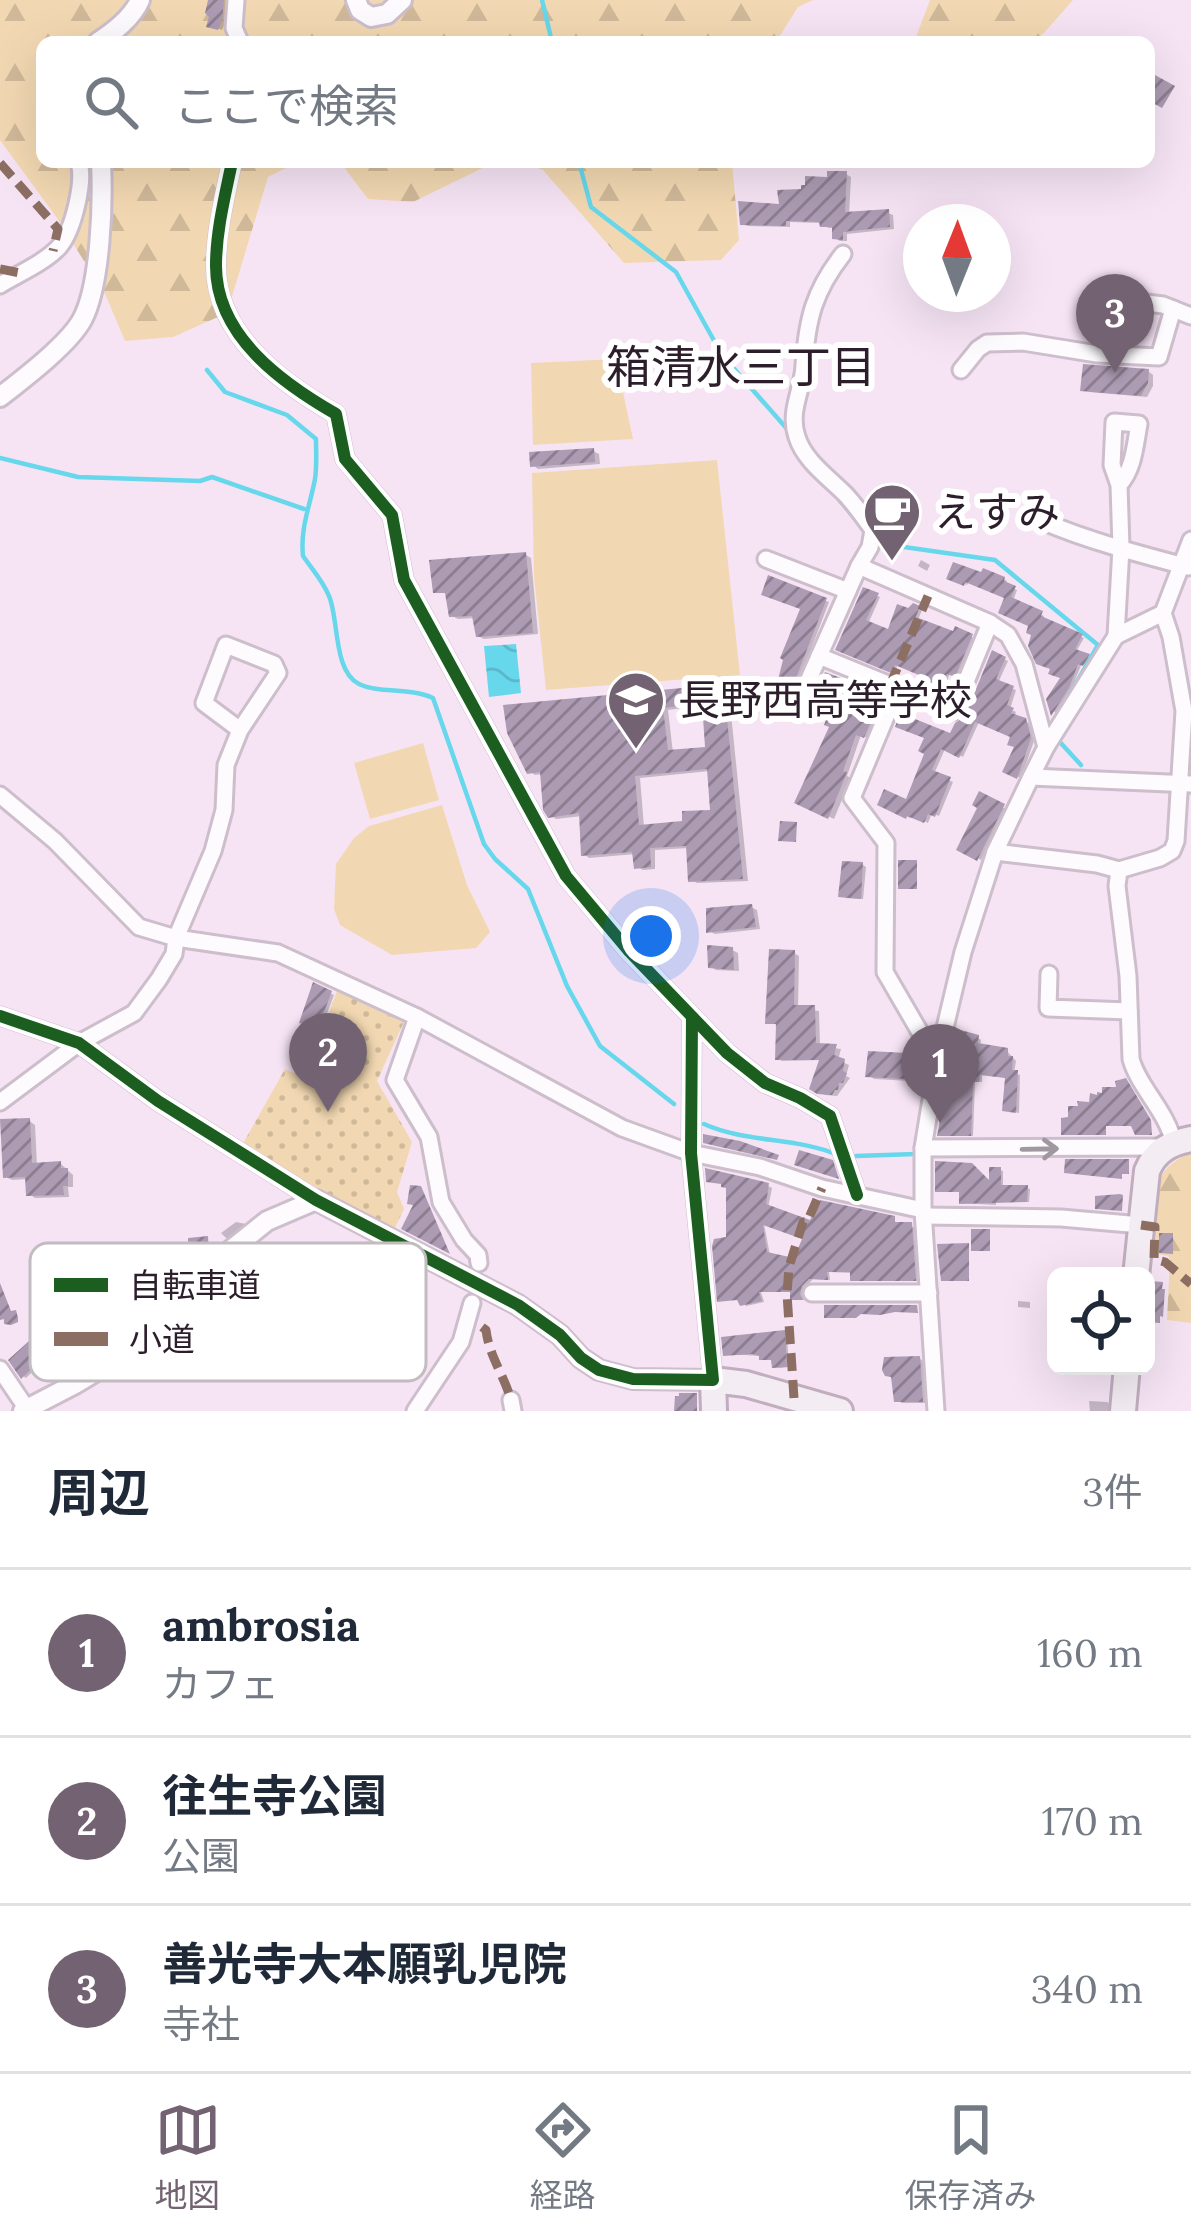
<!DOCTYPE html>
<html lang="ja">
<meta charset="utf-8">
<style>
:root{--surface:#fff;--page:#f2f2f3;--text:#1f2937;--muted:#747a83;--line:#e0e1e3;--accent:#736372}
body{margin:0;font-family:Lora,"Noto Sans JP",serif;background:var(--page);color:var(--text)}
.controls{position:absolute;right:36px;bottom:36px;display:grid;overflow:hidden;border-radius:18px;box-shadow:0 12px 48px #0002}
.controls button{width:108px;height:108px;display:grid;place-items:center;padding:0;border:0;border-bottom:3px solid var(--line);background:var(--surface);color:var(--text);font:60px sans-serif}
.compass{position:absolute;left:903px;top:204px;width:108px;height:108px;border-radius:50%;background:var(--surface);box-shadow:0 12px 48px #0002;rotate:1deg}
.you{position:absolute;left:651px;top:936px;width:42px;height:42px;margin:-30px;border:9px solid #fff;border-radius:50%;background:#1a73e8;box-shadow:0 0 0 18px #1a73e833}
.badge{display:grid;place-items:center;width:78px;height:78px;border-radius:50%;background:var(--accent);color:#fff;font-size:39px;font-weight:700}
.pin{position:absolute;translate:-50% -99px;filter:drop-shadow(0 3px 6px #0008)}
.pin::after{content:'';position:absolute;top:63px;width:42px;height:36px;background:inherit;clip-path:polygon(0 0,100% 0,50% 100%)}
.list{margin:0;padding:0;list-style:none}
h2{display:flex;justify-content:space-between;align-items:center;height:156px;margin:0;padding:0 48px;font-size:51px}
h2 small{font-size:39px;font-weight:400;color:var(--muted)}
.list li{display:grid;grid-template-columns:78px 1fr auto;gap:36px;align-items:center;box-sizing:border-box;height:168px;padding:0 48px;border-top:3px solid var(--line)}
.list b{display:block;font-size:45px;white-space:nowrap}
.list p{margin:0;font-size:39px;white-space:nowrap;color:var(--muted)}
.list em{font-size:39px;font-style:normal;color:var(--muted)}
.icon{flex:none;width:66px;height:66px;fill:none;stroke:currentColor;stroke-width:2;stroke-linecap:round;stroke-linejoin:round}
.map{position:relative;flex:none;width:1191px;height:1411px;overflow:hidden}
.search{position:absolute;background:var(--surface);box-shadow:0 12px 48px #0002;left:36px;right:36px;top:36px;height:132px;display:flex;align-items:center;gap:30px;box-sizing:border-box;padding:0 42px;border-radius:18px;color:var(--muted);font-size:45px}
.sheet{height:660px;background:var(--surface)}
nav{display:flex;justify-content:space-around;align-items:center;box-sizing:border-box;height:168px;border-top:3px solid var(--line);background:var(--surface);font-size:33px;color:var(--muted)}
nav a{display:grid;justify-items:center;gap:6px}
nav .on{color:var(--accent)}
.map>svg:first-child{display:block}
</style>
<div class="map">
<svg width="1191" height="1411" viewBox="0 0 1191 1411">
<defs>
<pattern id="forest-firs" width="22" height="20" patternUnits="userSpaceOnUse" patternTransform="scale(3)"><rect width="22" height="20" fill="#f2d8b2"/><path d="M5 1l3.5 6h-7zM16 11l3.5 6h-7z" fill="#d0b999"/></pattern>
<pattern id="park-dots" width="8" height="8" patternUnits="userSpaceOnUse" patternTransform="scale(3)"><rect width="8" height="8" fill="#f2d8b2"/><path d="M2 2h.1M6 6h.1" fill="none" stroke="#d0b999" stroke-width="1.8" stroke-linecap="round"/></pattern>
<pattern id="water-waves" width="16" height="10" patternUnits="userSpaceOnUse" patternTransform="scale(3)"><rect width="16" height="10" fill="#67d7eb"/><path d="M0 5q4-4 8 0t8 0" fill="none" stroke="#5ab8ca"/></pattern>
<pattern id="building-hatch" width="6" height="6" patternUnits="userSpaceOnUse" patternTransform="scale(3)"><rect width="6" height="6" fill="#ac9bb2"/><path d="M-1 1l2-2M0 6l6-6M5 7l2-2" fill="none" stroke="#8c7e91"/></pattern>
</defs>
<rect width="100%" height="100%" fill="#f6e4f5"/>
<g fill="url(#forest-firs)">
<polygon points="0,0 813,0 798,7 776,42 42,42 42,162 298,162 268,177 227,313 173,337 125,341 106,296 57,218 0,140"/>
<polygon points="930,0 1073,0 1043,34 1031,42 914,42"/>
<polygon points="340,162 495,162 413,202 368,199"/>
<polygon points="521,162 732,162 739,240 721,260 624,263 543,170"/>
<path d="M1191,1153V1323L1167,1320L1170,1259L1168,1256L1150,1252C1153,1210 1144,1171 1191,1153Z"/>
</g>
<polygon fill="url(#park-dots)" points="338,988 408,1013 377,1081 412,1142 397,1192 404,1209 394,1230 241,1147 285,1069 305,1078"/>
<g fill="#f2d8b2">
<polygon points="616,359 633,439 533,445 531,363"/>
<polygon points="717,460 740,675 546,690 534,577 532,473"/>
<polygon points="423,743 439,800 370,819 354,763"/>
<polygon points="442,805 467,885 490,932 476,948 392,955 340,925 334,909 336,864 354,838 369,826"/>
</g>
<polygon fill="url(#water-waves)" points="516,644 521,693 489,697 484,646"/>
<g fill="#0003" fill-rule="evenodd">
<polygon points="211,0 227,0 225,23 222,30 210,25"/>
<polygon points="846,174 851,177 849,215 888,213 893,215 894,229 847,234 847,241 840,241 835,238 835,228 828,228 822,223 790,222 790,227 748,226 743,223 783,207 804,192"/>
<polygon points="1148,371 1153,375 1153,386 1147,397 1089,392 1083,389"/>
<polygon points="593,451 599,454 600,464 538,469 533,465"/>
<polygon points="526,555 531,558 538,634 484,639 478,636 475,618 458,619 452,616 449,594 436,591"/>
<polygon points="921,560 930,565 927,571 918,566"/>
<polygon points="950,578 1004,579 1007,581 1005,585 1017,590 1013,601 1044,616 1043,620 1084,638 1076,652 1091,658 1087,665 1082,663 1071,690 1056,715 1049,699 1064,678 1054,668 1032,625 1008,598 969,581 967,585"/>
<polygon points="770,579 829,602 795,691 797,695 781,691 803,609"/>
<polygon points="865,591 880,597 868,624 889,633 914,606 922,610 918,620 954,634 956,630 974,638 958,676 950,673 943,691 929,685 931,678 898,664 895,672 839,648"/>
<polygon points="994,654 1008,661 998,683 1016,690 1010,709 1016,712 1014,717 1029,723 1034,741 1021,778 1006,771 1018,747 1013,736 979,722 963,757 945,749 934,774 953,782 939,816 932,813 928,823 911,815 910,818 881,804 907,803 928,754 952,737 968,717"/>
<polygon points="855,687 860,690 852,710 875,725 870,739 861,735 847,776 851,778 834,819 798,802"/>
<path d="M691,690L697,693L724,691L729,694L748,881L697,883L691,880L689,848L655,850V869L643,870L637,867L636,854L589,858L584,854L582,816L556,819L550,815L543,774L535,775L529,771ZM705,705L709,749L673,753L668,710ZM710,771L713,812L686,824L644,827L640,778Z"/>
<polygon points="980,796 1006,809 981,860 960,848 981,807"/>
<polygon points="863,865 866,867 863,899 845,898"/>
<polygon points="751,907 757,910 760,929 715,934 709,931"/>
<polygon points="732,950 738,953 739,971 716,970 710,966"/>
<polygon points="794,953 799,956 798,1008 819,1011 820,1046 841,1049 838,1060 849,1065 846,1076 850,1078 837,1096 825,1095 812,1088 822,1060 782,1061 778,1059 779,1025 769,1023"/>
<polygon points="315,986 334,995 322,1027 306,1023"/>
<polygon points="978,1038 981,1040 980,1046 1007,1051 1016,1061 1014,1073 1020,1075 1019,1113 1009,1111 1008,1078 982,1074 982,1082 975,1082 973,1136 943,1136 940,1134"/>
<polygon points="907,1056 913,1059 911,1081 874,1079 868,1075"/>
<polygon points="29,1121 35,1125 37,1166 61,1164 73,1175 73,1187 68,1187 69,1197 35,1198 29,1194 28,1179 12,1180 6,1177"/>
<polygon points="1000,1170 1003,1171 1003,1188 1027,1188 1030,1189 1029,1202 996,1201 996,1205 962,1203 992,1186"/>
<path d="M768,1186L772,1188L768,1208L812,1224L894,1219L897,1225L914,1227L918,1281H857L853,1279V1273L829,1272L830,1280L813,1279L805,1288L804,1300L793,1299V1292H761L764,1302L746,1306L741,1300H720L729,1240ZM764,1224L806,1238L795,1262L770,1255Z"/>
<polygon points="236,1222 246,1224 228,1239 225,1237 221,1233"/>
<polygon points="1018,1301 1030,1302 1030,1308 1018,1307"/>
<polygon points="784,1333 787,1335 789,1367 778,1368 774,1360 765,1360 762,1356 726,1354"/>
<polygon points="33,1346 46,1359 26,1378 23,1376"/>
<polygon points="920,1359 925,1362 927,1403 902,1403 897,1400"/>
<polygon points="1089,1401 1107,1402 1110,1404 1110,1411 1090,1411"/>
</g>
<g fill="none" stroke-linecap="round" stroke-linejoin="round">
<g stroke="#67d7eb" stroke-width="4.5">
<polyline points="542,0 552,42"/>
<polyline points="579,162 591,207 676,272 722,355 788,430"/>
<path d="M207,370L225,392L287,415L316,439C316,452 317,466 315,479C310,506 300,528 303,556C312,569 323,581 329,596C339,619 333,671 359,684C380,694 409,687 433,698L484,844L495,859L528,889L567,986L600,1046L674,1104"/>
<polyline points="0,458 78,477 200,481 212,477 304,509"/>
<polyline points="833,492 864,530"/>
<polyline points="878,540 883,544 995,560 1098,645 1060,711"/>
<polyline points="1058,740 1081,765"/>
<path d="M704,1124C746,1143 796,1137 838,1155"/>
<polyline points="856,1156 916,1154"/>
</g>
</g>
<g fill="url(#building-hatch)" fill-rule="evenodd">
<polygon points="208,0 224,0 222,21 218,30 206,27 209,17 205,13"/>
<polygon points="1155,75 1175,86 1162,108 1149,101 1149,86"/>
<polygon points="827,171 847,171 845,212 889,209 890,227 843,232 843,240 832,239 832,227 820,227 819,222 786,221 786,226 740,225 738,201 779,204 777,190 801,189 801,185 805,185 805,176 827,177"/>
<polygon points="1083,364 1149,369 1148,383 1141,396 1080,391"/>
<polygon points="594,448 595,462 530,467 529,452"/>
<polygon points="526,552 533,633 476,637 472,616 449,617 445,593 433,593 429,560"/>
<polygon points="953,562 981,572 983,568 1005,577 1004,581 1016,586 1011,597 1043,611 1041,616 1083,634 1075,649 1090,654 1083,666 1078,664 1069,688 1051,716 1046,699 1060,678 1048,674 1050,669 1036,664 1028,646 1031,635 1026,633 1028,626 998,613 1004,598 965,582 964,586 946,579"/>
<polygon points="768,575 827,598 794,683 793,690 797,697 775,691 783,660 780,658 800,609 761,595"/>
<polygon points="863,587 879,593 866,620 888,629 897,604 908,608 913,603 920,606 916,617 953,631 955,626 973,634 955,677 947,674 939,692 925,686 928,679 895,665 891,673 835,650"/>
<polygon points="992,650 1006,657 996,679 1014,686 1007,705 1014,708 1011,713 1026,718 1031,738 1017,779 1002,772 1014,747 1007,745 1010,737 975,722 959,758 941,749 932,770 951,777 935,817 928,814 924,823 907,816 906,819 877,805 884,789 906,799 924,754 918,751 924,738 895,727 900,713 950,733 955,723 965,716"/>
<polygon points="825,672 857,684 848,705 872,719 864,738 856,735 843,771 847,772 828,819 794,803 829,727 824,725 835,697 818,689"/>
<path d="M692,687V691L724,688L743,879L688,882L686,846L650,848L651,867L634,869L632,852L581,856L579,813L548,818L543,810L540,772L527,774L507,733L503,705ZM702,703L705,747L668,750L663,708ZM707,769L710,810L682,811V821L639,825L635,776Z"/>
<polygon points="979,791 1005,804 977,861 956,850 977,808 972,805"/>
<polygon points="780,821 797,822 796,842 778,841"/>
<rect x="898" y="860" width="19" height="29"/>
<polygon points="842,861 863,862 861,899 838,897"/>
<polygon points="752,904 756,927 706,933 706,908"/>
<polygon points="707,945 733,947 734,970 708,968"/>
<polygon points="769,949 795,950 794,1005 815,1005 816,1043 837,1044 834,1055 845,1059 843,1071 847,1073 843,1083 839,1083 838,1090 835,1090 832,1095 817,1094 809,1089 819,1060 775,1060 776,1024 765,1024"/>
<polygon points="313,982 332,991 318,1028 299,1023"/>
<polygon points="957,1029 979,1035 978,1043 1008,1048 1008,1056 1013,1056 1012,1070 1018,1070 1016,1113 1002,1111 1005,1078 980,1075 979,1082 973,1082 971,1136 937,1136"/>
<polygon points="868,1051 908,1053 906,1079 865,1077"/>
<polygon points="1126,1078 1151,1120 1152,1135 1135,1135 1131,1126 1106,1126 1106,1135 1061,1135 1061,1118 1068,1117 1068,1106 1078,1106 1077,1101 1089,1102 1090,1093 1097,1095 1097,1092 1102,1093 1102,1087 1116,1087 1115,1081"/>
<polygon points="30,1118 32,1163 61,1161 61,1168 68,1168 68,1186 63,1186 64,1195 26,1196 25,1177 3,1178 0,1119"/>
<polygon points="703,1134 740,1141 779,1155 777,1160 703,1143"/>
<polygon points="799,1150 833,1160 839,1179 794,1165"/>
<polygon points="1065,1159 1129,1159 1129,1174 1122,1174 1122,1179 1064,1173"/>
<polygon points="935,1161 972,1163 989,1180 989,1167 1001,1167 1001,1185 1028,1185 1027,1202 959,1204 959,1192 935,1192"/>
<path d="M705,1168L769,1183L766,1204L810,1220L820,1200L895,1216V1222H912L916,1281H850V1272H827L828,1280L809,1279L802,1286L800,1294L803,1300H790V1292H759L762,1301L740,1306L737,1300L717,1302L712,1246L714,1239L726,1237V1188L721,1187V1184L706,1182ZM763,1225L802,1239L794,1258L767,1252Z"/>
<polygon points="410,1185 421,1186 450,1254 401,1229 413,1205 407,1204"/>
<polygon points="1120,1194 1123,1195 1122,1211 1095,1209 1095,1196"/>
<rect x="971" y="1229" width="19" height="22"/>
<polygon points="1159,1233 1173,1233 1173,1254 1159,1253"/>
<polygon points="208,1236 209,1254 206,1258 181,1262 182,1245 188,1244 188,1238"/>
<polygon points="969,1243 969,1281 941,1281 937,1244"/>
<polygon points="1151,1281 1163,1282 1162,1289 1165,1289 1163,1317 1160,1316 1160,1323 1146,1322 1146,1288"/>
<polygon points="0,1283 11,1311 16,1310 18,1318 18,1322 11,1325 4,1324 4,1319 0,1320"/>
<polygon points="824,1305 917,1305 918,1313 895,1312 880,1315 861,1314 856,1318 824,1318"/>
<polygon points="785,1330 787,1367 772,1368 771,1360 759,1360 759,1356 752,1354 723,1356 721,1337"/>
<polygon points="29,1341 45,1356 21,1379 8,1360"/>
<polygon points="920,1356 923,1402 894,1402 891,1377 885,1376 882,1370 884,1357"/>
<polygon points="679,1393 697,1393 697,1411 674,1411 675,1396 679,1396"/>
</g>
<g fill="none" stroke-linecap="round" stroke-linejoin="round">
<defs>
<g id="minor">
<polyline points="236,0 234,28 240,42"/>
<path d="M232,162C225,196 216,231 216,266C216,336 282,383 336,414L345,459L392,515L404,580L566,876L628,950L727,1053L765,1083L800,1098L830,1116L857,1195"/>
<path d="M843,254C814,291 807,319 804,365C803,390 788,411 797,437C804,460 828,477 844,493C855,504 864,518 873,530L870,547L859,566L990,623L1008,635L1024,664L1046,747"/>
<path d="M0,285C18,274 44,263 59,247C73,231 85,182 79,162"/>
<polyline points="1114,299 1163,305 1191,316"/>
<polyline points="961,370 978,349 987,343 1023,342 1097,354 1159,357 1173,309"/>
<path d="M1042,521C1089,541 1139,554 1188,567"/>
<polyline points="766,559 848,591"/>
<path d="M1116,636L1121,548L1119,485L1112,465L1114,422L1139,424C1135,445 1134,469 1119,485"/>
<polyline points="819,656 954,711 990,623"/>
<polyline points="805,688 859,566"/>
<polyline points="898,688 852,798 886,843 885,972 921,1034 938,1057"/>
<polyline points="1031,777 1046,747 1116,636 1163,613 1191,540"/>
<polyline points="0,795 55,841 139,927 176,938 278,953 417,1017 622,1128 691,1153 760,1167 822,1188 923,1210"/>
<polyline points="995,852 1097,864 1119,870 1160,858 1172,851 1176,841 1184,711 1171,637 1163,613"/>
<path d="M1119,870L1117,886L1128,976L1131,1059C1139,1088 1167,1111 1174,1144"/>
<polyline points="1049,974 1048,1008 1129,1011"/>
<polyline points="0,1016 79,1043 158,1101 316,1200"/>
<polyline points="417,1017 395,1080 429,1137 441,1202 464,1240 478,1255 479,1263"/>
<polyline points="692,1017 691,1153 713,1380"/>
<polyline points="0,1102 79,1043 134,1013 159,979 174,954 176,938 213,851 224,810 226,765 240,730 278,673 274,664 226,645 204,703 240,730"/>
<polyline points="923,1148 1165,1147"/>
<polyline points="924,1216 1061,1218 1141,1225"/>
<polyline points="812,1293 929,1293"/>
<polyline points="0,1369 27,1409"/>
<polyline points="511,1400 513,1411"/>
<polyline points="415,1411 461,1342 472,1303"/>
<polyline points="936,1411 923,1210 923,1148 938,1057 963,952 995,852 1031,777 1191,784"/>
</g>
<g id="tertiary">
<polyline points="356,0 360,10 371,17 387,14 402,0"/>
<path d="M98,42C115,31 132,18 140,0"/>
<path d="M0,397C23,379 68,345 82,320C101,285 103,201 101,162"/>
<polyline points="23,1411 75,1384 155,1336 232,1249 267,1221 316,1200 518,1305 560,1335 581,1358 599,1370 633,1379 713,1380"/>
</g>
<g id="primary">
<path d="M1136,1276L1147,1171C1155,1151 1170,1143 1191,1139"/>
<polyline points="714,1411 713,1380 746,1384 840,1411"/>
<polyline points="1123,1411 1127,1366"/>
</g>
</defs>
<use href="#minor" stroke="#cdbecc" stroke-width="21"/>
<use href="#tertiary" stroke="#cdbecc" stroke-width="24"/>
<use href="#primary" stroke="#c0aebf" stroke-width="30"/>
<use href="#minor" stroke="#fefbfe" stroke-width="15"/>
<use href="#tertiary" stroke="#fefbfe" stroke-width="18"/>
<use href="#primary" stroke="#f3ecf2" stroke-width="24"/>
<g stroke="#8d6e63" stroke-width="9" stroke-dasharray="18 9" stroke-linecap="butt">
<polyline points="0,163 58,229 53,251"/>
<polyline points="0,269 20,273"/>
<polyline points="890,685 928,596"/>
<polyline points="1141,1225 1155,1227 1154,1259 1165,1262 1191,1284"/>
<path d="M482,1327L486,1330C489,1356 504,1375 511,1400"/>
<polyline points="794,1398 787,1294 789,1267 803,1222 807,1222 822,1188"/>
</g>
<defs>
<g id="cycleway">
<path d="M232,162C225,196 216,231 216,266C216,336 282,383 336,414L345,459L392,515L404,580L566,876L628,950L727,1053L765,1083L800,1098L830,1116L857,1195"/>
<polyline points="0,1016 79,1043 158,1101 316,1200 518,1305 560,1335 581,1358 599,1370 633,1379 713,1380 691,1153 692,1017"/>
</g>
</defs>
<use href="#cycleway" stroke="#fff" stroke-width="20"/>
<use href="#cycleway" stroke="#1b5e20" stroke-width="12"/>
</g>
<defs><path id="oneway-shaft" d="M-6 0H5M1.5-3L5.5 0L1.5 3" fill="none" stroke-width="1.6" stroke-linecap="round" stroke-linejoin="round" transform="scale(3)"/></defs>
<use stroke="#a098a0" href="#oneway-shaft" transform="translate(1040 1149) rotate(-1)"/>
<defs>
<symbol id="cafe-pin" viewBox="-11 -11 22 30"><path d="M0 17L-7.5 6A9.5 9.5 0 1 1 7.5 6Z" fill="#736372" stroke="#fff"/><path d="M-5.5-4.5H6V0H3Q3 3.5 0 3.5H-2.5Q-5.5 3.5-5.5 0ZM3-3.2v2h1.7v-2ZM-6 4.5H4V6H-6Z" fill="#fff"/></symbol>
<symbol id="school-pin" viewBox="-11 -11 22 30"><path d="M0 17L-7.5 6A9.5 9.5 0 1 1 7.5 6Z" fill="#736372" stroke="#fff"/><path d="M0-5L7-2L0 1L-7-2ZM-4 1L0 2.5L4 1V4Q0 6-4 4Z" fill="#fff"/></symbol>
</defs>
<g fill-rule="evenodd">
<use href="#cafe-pin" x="859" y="479" width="66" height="90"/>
<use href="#school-pin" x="603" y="667" width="66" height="90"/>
</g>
<g text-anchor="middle" stroke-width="12" stroke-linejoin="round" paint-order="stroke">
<g font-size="42" fill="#2d1e2c" stroke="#fff" text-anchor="start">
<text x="934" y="527">えすみ</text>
<text x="678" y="715">長野西高等学校</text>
</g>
<g font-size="45" fill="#2d1e2c" stroke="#fff">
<text x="741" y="383">箱清水三丁目</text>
</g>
</g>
<rect x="30" y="1243" width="396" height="138" rx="18" fill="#fff" stroke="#c0bcc0" stroke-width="3"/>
<rect x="54" y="1278" width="54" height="14" fill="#1b5e20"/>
<rect x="54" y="1332" width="54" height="14" fill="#8d6e63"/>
<g font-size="33" fill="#2d1e2c">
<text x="129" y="1297">自転車道</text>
<text x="129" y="1351">小道</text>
</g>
</svg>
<div class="controls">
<button><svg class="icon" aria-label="locate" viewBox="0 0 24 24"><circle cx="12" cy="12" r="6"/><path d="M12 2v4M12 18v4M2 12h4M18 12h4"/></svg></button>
</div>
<svg class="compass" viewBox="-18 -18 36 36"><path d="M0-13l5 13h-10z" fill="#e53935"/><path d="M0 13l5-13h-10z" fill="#747a83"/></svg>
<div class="you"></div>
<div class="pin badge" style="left:940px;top:1123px">1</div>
<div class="pin badge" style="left:328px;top:1112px">2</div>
<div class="pin badge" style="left:1115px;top:373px">3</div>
<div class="search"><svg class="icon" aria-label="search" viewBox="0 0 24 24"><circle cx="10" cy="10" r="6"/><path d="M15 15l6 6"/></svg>ここで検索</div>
</div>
<section class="sheet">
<h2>周辺<small>3件</small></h2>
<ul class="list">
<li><span class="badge">1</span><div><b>ambrosia</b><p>カフェ</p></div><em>160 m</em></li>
<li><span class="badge">2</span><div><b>往生寺公園</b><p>公園</p></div><em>170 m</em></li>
<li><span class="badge">3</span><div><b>善光寺大本願乳児院</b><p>寺社</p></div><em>340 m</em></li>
</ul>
</section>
<nav>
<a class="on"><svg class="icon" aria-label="map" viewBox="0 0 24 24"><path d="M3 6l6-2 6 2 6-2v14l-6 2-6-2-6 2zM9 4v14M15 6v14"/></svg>地図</a>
<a><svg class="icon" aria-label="directions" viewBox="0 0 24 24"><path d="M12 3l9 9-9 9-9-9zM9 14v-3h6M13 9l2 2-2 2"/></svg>経路</a>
<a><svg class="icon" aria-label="saved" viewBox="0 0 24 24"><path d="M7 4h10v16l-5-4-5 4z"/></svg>保存済み</a>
</nav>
